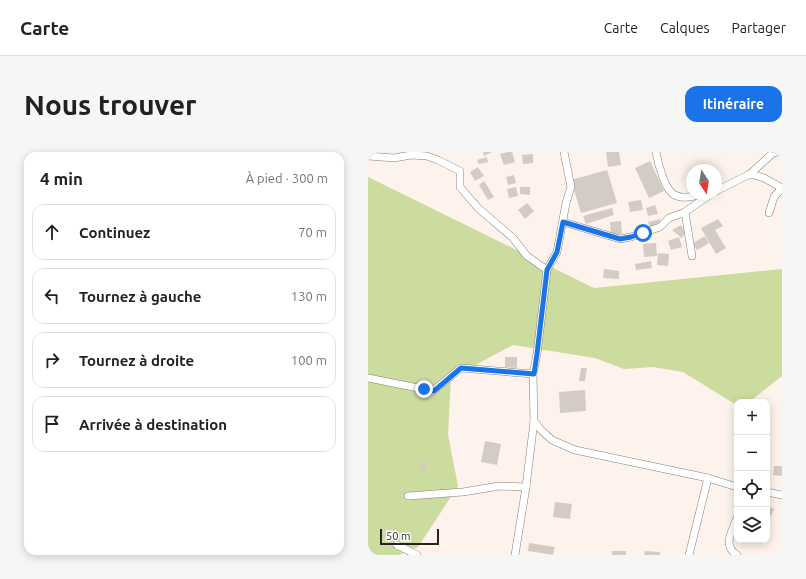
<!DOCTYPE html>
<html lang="fr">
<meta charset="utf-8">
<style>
:root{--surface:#fff;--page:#f6f6f6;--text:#202124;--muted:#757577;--line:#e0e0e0;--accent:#1a73e8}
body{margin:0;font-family:Ubuntu,sans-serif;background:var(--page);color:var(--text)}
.controls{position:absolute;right:12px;bottom:12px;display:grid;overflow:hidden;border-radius:8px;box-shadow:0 2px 10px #0003}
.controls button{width:36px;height:36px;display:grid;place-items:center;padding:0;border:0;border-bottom:1px solid var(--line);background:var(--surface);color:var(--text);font:20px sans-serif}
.compass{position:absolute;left:318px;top:12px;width:36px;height:36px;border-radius:50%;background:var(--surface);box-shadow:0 2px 10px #0003;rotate:168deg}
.scale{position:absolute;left:12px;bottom:10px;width:59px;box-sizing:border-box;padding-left:4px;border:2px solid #25221f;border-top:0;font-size:11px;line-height:14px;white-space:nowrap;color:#25221f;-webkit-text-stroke:3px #fff;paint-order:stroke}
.stop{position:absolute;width:12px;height:12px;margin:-9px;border:3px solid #1a73e8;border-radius:50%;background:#fff}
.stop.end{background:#1a73e8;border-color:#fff;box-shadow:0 1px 4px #0008}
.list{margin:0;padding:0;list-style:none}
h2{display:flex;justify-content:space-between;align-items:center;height:52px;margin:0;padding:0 16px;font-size:17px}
h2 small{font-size:13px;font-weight:400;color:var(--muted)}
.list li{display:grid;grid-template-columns:26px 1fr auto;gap:12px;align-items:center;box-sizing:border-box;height:56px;margin:0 8px 8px;padding:0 8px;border:1px solid var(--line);border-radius:12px}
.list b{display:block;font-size:15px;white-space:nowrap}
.list em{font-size:13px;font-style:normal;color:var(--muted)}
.icon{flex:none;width:22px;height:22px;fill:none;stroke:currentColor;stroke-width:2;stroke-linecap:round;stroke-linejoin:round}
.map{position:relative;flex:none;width:414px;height:403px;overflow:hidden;border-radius:12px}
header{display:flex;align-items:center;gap:24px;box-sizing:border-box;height:56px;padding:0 20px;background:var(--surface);border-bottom:1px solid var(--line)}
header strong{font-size:19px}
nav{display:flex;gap:22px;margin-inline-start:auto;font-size:14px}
.intro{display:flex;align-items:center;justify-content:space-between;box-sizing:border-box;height:96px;padding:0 24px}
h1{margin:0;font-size:28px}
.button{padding:10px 18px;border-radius:12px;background:var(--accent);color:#fff;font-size:14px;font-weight:700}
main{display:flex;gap:24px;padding:0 24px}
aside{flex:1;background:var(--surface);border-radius:12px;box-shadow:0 2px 10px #0003}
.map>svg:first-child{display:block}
</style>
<header>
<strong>Carte</strong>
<nav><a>Carte</a><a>Calques</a><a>Partager</a></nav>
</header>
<div class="intro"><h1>Nous trouver</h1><a class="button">Itinéraire</a></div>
<main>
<aside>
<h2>4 min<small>À pied · 300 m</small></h2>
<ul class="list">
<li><svg class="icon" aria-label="ahead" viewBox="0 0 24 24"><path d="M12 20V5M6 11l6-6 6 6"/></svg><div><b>Continuez</b></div><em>70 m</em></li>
<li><svg class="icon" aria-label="left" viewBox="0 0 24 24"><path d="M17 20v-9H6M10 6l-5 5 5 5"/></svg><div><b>Tournez à gauche</b></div><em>130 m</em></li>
<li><svg class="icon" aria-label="right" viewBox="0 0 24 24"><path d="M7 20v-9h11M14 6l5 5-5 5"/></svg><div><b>Tournez à droite</b></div><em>100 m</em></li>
<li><svg class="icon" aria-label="arrive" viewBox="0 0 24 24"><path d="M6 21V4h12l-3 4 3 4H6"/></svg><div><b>Arrivée à destination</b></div></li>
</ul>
</aside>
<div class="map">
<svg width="414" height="403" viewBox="0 0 414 403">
<rect width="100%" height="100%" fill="#fdf3ec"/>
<polygon fill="#ccdb9e" points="0,25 226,136 414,117 414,224 381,250 369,250 369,252 365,251 315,220 285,215 256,217 227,206 145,193 83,226 80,283 90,334 50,395 31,403 0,403"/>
<g fill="#d5cbc5">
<polygon points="115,0 124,0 116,4"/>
<polygon points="140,0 144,0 147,10 136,13 132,2"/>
<polygon points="238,0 251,0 253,13 240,15"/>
<polygon points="165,2 165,11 155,12 154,3"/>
<polygon points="119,5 120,10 111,12 109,8"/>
<polygon points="282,9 296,39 281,46 267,16"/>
<polygon points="110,15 116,24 107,29 102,20"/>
<polygon points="239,18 249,51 213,61 203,28"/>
<polygon points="146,23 148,31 140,33 138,25"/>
<polygon points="116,29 126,45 120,48 111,33"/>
<polygon points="148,35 150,44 141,46 139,37"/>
<polygon points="152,35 162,35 162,43 152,42"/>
<polygon points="273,48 275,58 262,60 260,50"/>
<polygon points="159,51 166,59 157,67 150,58"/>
<polygon points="287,53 290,62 280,64 278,56"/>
<polygon points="244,56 246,63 218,72 215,64"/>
<polygon points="292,67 293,73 282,76 280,70"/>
<polygon points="350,67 355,74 347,78 358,96 348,102 333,76"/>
<polygon points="253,69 254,82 243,83 242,70"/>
<polygon points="313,73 317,81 314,86 304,78"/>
<polygon points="337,84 341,91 329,98 325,91"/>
<polygon points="311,85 314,95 303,98 300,89"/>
<polygon points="288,91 289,104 276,105 275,92"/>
<polygon points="290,101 301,102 300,114 289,113"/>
<polygon points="283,109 284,116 268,118 267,112"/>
<polygon points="236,117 251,119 251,127 235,126"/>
<polygon points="137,205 149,205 149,216 137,215"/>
<polygon points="213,216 219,216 217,229 211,229"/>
<polygon points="217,238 218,259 192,261 191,240"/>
<polygon points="117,289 133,292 129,313 113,310"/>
<polygon points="52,310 58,310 58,320 53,320"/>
<polygon points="406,314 414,314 414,324 405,323"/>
<polygon points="187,350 204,352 202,367 185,365"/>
<polygon points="399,354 406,357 399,372"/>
<polygon points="161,391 187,395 185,403 160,399"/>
<rect x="244" y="399" width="14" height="4"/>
<polygon points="277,399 292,400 292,403 276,403"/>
</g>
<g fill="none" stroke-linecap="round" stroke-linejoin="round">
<defs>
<g id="street">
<path d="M288,0C290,11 297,41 309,44C316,47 326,44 334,42"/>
<polyline points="0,4 26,6 43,3 59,4 70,8 92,19 92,35 110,56 145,86 159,104 179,118"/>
<polyline points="382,22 396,26 414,36"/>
<polyline points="348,39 382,22 405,1 409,0"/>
<polyline points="317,60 324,104"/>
<polyline points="401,61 406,45 414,36"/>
<polyline points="195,70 252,87 263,85 292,75 301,66 317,60 343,42"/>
<polyline points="0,226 65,239 93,216 165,222"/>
<polyline points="166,269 173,278 184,288 207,298 340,326 369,335"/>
<polyline points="399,340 414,343"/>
<polyline points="40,344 95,340 131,334 158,335"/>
<polyline points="29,393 49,403"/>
<polyline points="147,403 158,335 166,269 165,222 169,202 179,118 189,100 198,51 203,35 196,0"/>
<polyline points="321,403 340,326"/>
<path d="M369,403C354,393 364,380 369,366"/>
</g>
</defs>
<use href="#street" stroke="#887f79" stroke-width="8"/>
<use href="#street" stroke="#fff" stroke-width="7"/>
</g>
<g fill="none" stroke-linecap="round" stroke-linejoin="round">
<polyline stroke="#1a73e8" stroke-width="5" points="56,237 66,239 93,216 166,222 169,202 179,118 189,100 195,70 252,87 263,85 275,81"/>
</g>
</svg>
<div class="controls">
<button>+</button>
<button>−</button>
<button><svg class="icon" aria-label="locate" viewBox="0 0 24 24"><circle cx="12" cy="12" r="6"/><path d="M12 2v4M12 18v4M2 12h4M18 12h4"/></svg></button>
<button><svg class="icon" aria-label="layers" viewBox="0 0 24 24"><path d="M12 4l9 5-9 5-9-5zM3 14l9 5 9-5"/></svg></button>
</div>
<svg class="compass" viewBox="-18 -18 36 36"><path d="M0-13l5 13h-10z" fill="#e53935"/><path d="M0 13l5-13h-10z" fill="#757577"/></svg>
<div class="scale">50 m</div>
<div class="stop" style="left:275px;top:81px"></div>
<div class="stop end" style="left:56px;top:237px"></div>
</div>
</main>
